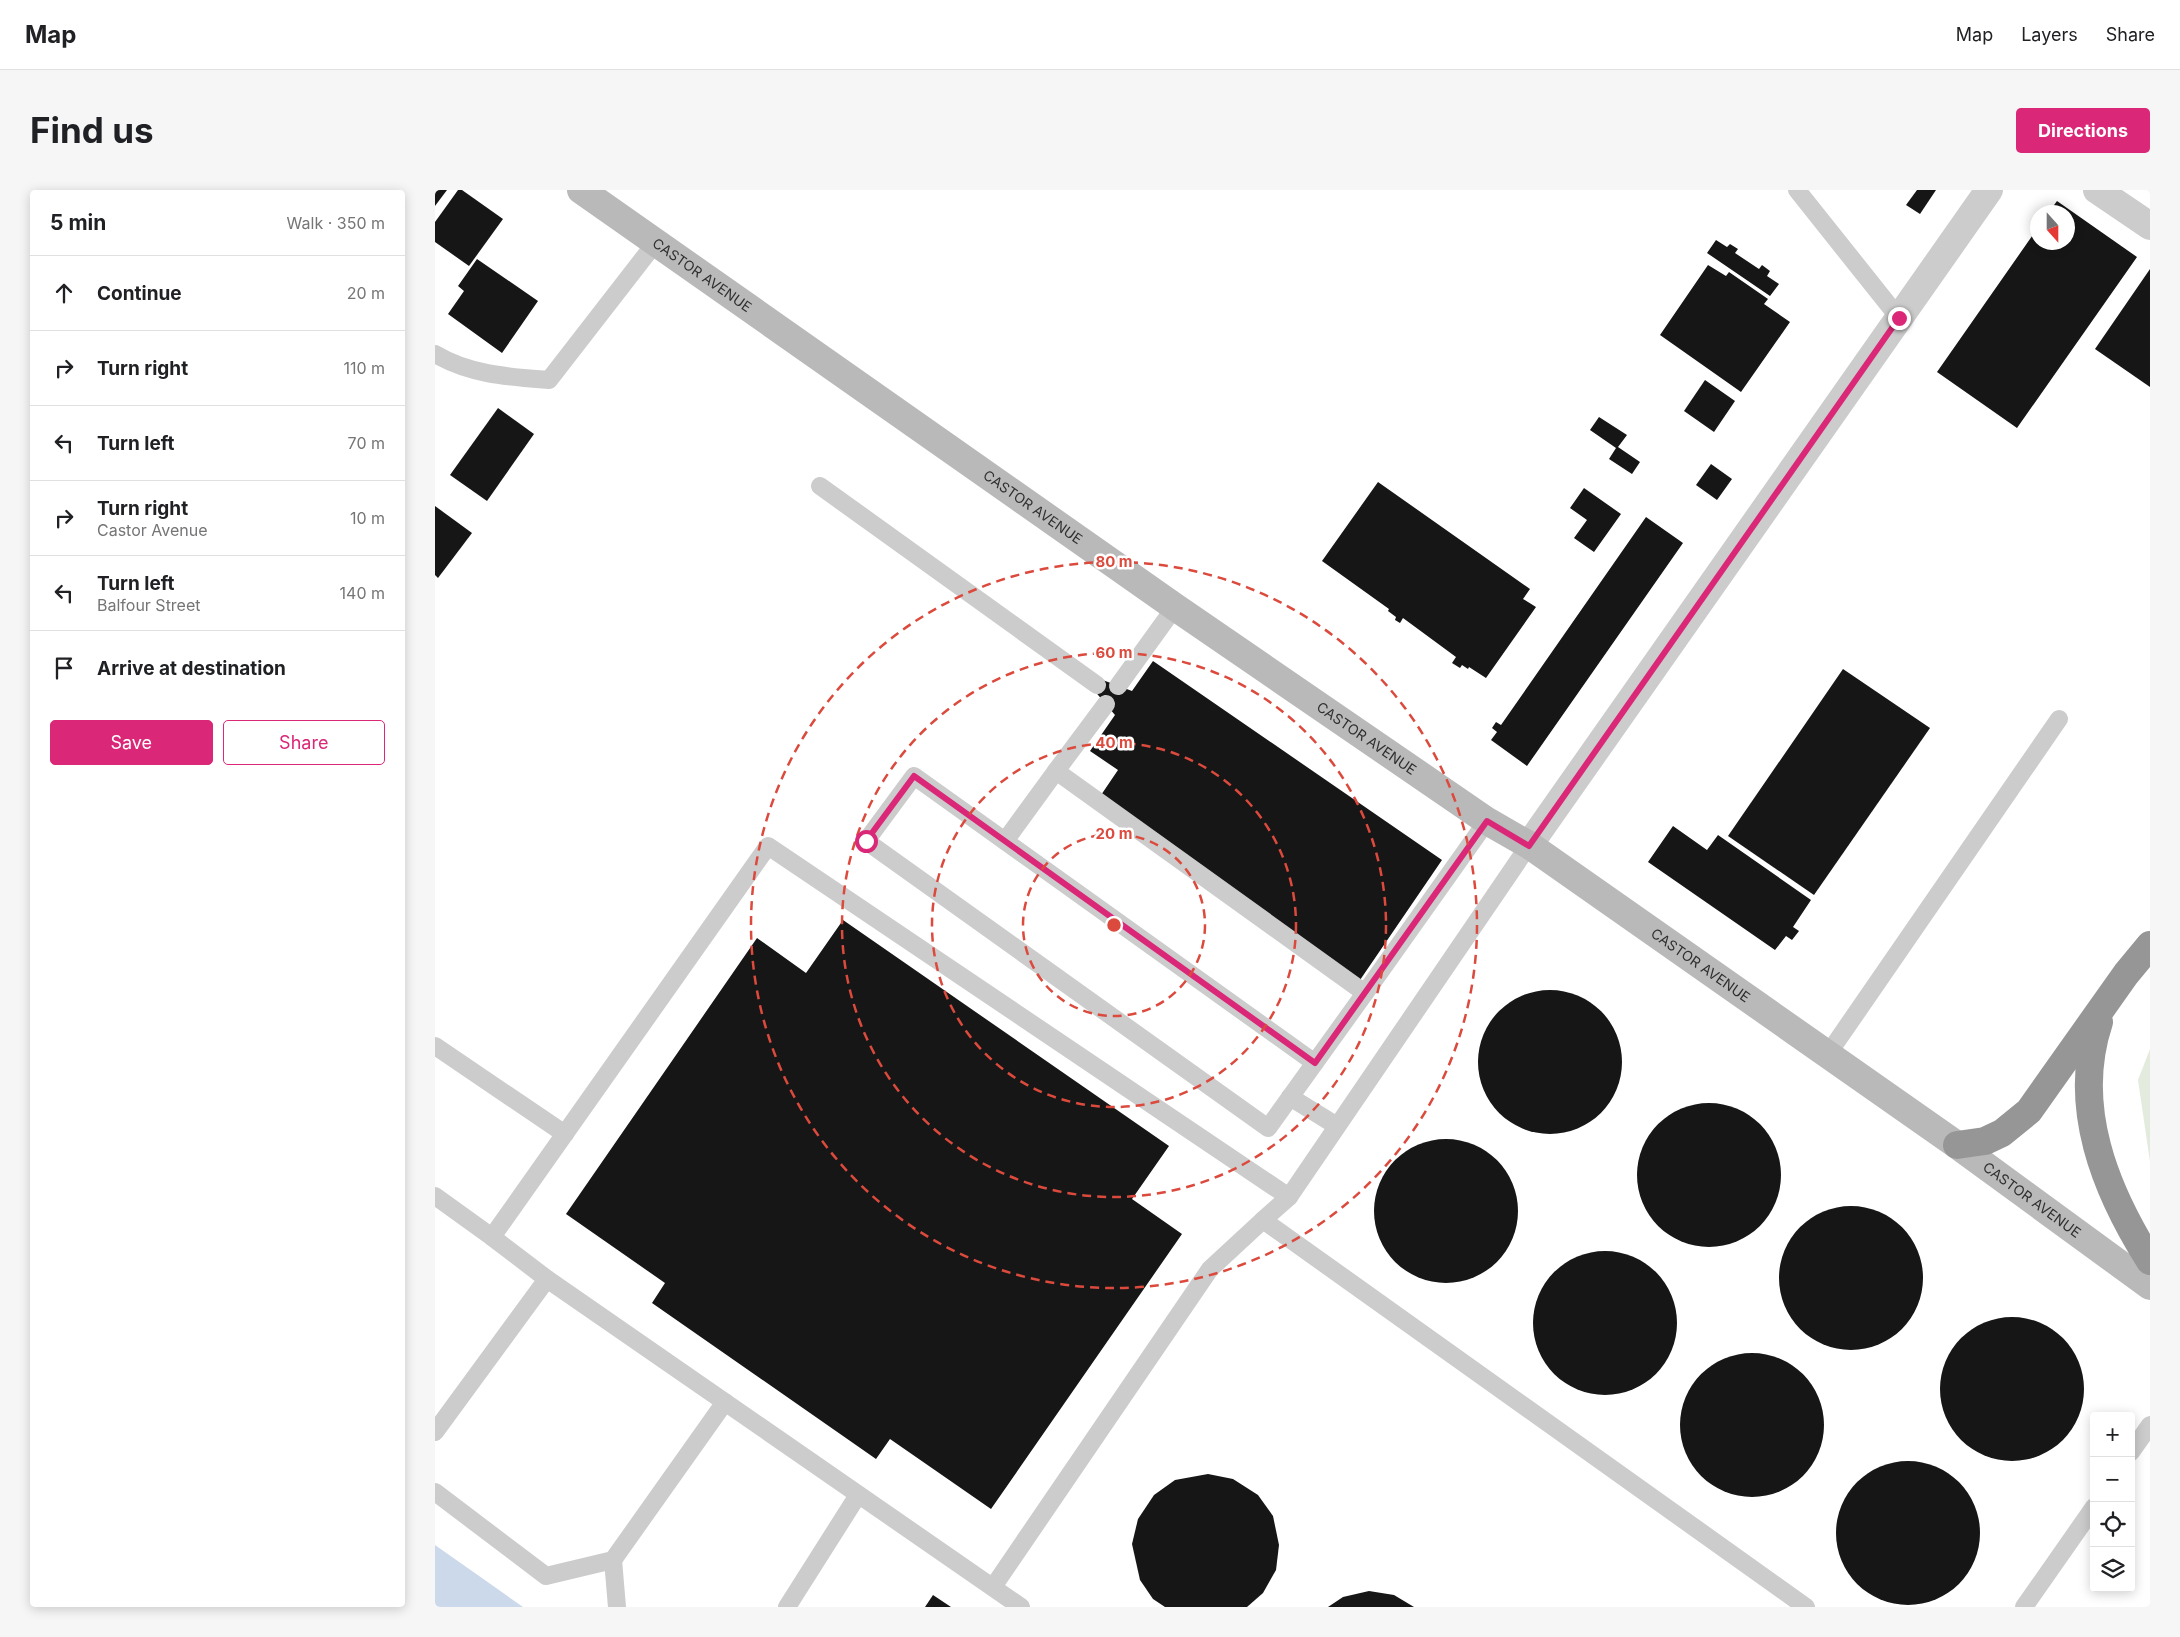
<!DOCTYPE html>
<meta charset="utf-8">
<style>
:root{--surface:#fff;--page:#f6f6f6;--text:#202124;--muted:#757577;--line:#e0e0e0;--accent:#db2777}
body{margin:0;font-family:Inter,sans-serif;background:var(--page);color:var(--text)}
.controls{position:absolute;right:15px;bottom:15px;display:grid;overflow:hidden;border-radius:5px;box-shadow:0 2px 12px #0003}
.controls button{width:45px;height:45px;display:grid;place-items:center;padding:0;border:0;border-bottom:1px solid var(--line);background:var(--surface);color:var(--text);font:25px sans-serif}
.compass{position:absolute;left:1595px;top:15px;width:45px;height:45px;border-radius:50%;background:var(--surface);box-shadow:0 2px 12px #0003;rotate:159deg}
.stop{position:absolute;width:15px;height:15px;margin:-11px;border:4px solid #db2777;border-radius:50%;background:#fff}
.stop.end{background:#db2777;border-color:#fff;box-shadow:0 1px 5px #0008}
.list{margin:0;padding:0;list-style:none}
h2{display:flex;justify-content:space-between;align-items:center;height:65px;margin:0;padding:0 20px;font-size:21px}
h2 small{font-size:16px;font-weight:400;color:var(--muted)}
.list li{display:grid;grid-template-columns:32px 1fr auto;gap:15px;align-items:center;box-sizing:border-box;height:75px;padding:0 20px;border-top:1px solid var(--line)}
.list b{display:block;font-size:19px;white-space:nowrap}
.list p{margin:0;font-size:16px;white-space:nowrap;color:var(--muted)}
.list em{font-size:16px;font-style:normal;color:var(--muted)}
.actions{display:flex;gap:10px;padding:15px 20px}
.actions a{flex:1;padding:11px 0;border:1px solid var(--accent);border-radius:5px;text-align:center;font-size:18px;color:var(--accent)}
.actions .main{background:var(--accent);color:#fff}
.icon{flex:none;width:28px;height:28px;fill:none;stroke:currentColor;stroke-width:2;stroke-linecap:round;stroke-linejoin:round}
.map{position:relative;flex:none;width:1715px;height:1417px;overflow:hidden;border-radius:5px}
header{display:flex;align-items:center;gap:30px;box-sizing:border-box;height:70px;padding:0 25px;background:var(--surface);border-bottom:1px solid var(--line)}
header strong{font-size:24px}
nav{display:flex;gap:28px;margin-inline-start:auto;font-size:18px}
.intro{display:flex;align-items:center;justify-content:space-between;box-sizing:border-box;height:120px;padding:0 30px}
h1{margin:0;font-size:35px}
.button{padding:12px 22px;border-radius:5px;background:var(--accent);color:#fff;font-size:18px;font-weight:700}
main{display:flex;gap:30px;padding:0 30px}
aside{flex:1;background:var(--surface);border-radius:5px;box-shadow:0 2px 12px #0003}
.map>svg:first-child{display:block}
</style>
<header>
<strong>Map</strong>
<nav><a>Map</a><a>Layers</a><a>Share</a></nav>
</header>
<div class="intro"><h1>Find us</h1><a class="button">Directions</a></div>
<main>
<aside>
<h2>5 min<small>Walk · 350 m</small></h2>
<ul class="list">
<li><svg class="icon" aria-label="ahead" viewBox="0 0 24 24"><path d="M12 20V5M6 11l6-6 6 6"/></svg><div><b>Continue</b></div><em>20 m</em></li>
<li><svg class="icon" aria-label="right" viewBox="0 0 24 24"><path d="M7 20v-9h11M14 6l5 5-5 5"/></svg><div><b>Turn right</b></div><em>110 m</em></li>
<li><svg class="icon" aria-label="left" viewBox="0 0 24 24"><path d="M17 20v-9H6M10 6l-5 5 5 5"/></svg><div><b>Turn left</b></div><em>70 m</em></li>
<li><svg class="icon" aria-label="right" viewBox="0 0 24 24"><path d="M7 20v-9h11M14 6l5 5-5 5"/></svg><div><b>Turn right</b><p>Castor Avenue</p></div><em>10 m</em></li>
<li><svg class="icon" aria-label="left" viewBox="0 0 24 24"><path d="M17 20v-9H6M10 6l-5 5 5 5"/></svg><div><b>Turn left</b><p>Balfour Street</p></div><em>140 m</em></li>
<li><svg class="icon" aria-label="arrive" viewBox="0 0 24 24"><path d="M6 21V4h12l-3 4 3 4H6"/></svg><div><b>Arrive at destination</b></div></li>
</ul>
<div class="actions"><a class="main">Save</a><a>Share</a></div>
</aside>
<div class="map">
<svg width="1715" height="1417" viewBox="0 0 1715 1417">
<rect width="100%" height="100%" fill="#fff"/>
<polygon fill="#e3ebde" points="1715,859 1715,972 1703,890"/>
<polygon fill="#cbd9ea" points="0,1355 88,1417 0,1417"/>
<g fill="#161616">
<polygon points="0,0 12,0 0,16"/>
<polygon points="23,0 27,0 68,29 34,76 0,52 0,32"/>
<polygon points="1482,0 1501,0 1485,24 1471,15"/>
<polygon points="1622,11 1702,67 1582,238 1502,182 1602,39 1602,52 1632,52 1632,22 1614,22"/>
<polygon points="1281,50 1292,57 1295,54 1303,59 1300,63 1324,79 1327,75 1335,81 1332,86 1344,94 1335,106 1272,63"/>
<polygon points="42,69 103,111 67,163 13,124 29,101 23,96"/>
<polygon points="1273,75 1291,86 1294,82 1333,109 1329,114 1355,132 1306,202 1225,145"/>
<polygon points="1715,79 1715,197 1660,159"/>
<polygon points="1270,190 1300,211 1279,242 1249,221"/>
<polygon points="63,218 99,244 52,311 15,285"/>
<polygon points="1164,227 1192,245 1183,257 1205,272 1197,284 1174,269 1181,258 1155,240"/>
<polygon points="1276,274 1297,289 1282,310 1261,295"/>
<polygon points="943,292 1095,399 1088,409 1101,417 1051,488 1034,477 1033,479 1027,475 1025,478 1017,473 1021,467 968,428 965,433 960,430 961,427 953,421 954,419 887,371"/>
<polygon points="1149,298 1186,324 1159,362 1139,348 1152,330 1135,318"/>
<polygon points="0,316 37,343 3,388 0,385"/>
<polygon points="1211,327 1248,353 1092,576 1056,550 1062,542 1057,538 1061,532 1066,535"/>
<polygon points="718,471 1007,670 925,790 664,608 683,580 655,561 680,525 658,499 665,489 697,501"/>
<polygon points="1408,479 1495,538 1379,705 1293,646"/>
<polygon points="1238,636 1272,660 1283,645 1376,710 1358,737 1364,741 1357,750 1351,746 1340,760 1213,672"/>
<polygon points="408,730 734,956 697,1009 747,1044 556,1319 455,1249 441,1269 217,1113 230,1093 131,1024 322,748 371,783"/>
<circle cx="1115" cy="872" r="72"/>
<circle cx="1274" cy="985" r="72"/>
<circle cx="1011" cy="1021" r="72"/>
<circle cx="1416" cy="1088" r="72"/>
<circle cx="1170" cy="1133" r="72"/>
<circle cx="1577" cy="1199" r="72"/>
<circle cx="1317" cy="1235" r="72"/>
<circle cx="1473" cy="1343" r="72"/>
<polygon points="773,1284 798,1289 823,1305 838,1326 844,1355 841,1380 828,1403 812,1417 730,1417 718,1409 705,1390 697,1354 703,1329 719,1305 740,1290"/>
<polygon points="934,1401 959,1405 979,1417 893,1417 908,1407"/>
<polygon points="498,1405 516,1417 490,1417"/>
</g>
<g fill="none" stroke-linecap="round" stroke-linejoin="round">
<g stroke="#ccc" stroke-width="18">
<polyline points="1362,0 1464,128"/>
<path d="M0,164C35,185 75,187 114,190L221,52"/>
<polyline points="385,296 662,495"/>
<polyline points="683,496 740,417"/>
<polyline points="671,514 621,581 930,803 833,938 431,651 479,586 880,873"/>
<polyline points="570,651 621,581"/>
<polyline points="1094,655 854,1007 828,1030 1371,1417"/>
<polyline points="930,803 1052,631"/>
<polyline points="0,856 130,944"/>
<polyline points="1393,864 1624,529"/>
<polyline points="855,907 902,936"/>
<polyline points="0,1006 57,1047"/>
<polyline points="0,1242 112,1089"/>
<polyline points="1696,1262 1715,1235"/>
<polyline points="0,1302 111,1386 178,1370 290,1212"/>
<polyline points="178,1370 182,1417"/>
<polyline points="558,1397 775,1079 828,1030"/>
<polyline points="352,1417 423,1305"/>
<polyline points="586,1417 112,1089 57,1047 333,656 854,1007"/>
<polyline points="1589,1417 1659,1317"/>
</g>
<g stroke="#ccc" stroke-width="28">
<polyline points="1662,0 1715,36"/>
<polyline points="1094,655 1554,0"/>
</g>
<path stroke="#b9b9b9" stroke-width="28" id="s1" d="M146,0L740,417L1052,631L1094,655L1522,955L1715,1096"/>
<g stroke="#969696" stroke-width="28">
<path d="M1664,832C1636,916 1670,1000 1715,1071"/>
<polyline points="1522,955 1550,951 1567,943 1594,921 1691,784 1715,755"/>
</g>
</g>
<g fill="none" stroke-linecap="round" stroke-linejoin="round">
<polyline stroke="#db2777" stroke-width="6" points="431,651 479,586 880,873 1052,631 1094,656 1464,128"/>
</g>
<g fill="none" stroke="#db4a3d" stroke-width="2.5" stroke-dasharray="9 6">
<circle cx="679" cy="735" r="91"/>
<circle cx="679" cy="735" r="182"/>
<circle cx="679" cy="735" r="272"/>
<circle cx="679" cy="735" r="363"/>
</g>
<g text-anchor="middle" stroke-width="5" stroke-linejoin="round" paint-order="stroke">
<g font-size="14" fill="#2f2f2f" stroke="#fff">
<text dy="5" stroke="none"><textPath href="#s1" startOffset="148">CASTOR AVENUE</textPath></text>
<text dy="5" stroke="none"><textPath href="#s1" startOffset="552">CASTOR AVENUE</textPath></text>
<text dy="5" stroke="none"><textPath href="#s1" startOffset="958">CASTOR AVENUE</textPath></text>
<text dy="5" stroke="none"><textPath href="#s1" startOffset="1362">CASTOR AVENUE</textPath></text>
<text dy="5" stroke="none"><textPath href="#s1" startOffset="1768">CASTOR AVENUE</textPath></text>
</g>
</g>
<circle cx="679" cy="735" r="8" fill="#db4a3d" stroke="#fff" stroke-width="2.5"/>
<g font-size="15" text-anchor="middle" font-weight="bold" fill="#db4a3d" stroke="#fff" stroke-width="5" stroke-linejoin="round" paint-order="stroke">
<text x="679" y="377">80 m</text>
<text x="679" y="468">60 m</text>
<text x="679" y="558">40 m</text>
<text x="679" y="649">20 m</text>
</g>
</svg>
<div class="controls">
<button>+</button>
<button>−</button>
<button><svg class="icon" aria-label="locate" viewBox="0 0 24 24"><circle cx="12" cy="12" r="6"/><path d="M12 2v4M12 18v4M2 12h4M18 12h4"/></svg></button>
<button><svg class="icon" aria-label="layers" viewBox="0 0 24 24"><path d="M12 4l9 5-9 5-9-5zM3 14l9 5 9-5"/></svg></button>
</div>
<svg class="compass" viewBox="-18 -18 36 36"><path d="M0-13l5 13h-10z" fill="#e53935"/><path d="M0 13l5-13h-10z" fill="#757577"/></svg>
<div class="stop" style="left:431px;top:651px"></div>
<div class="stop end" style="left:1464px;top:128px"></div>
</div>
</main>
